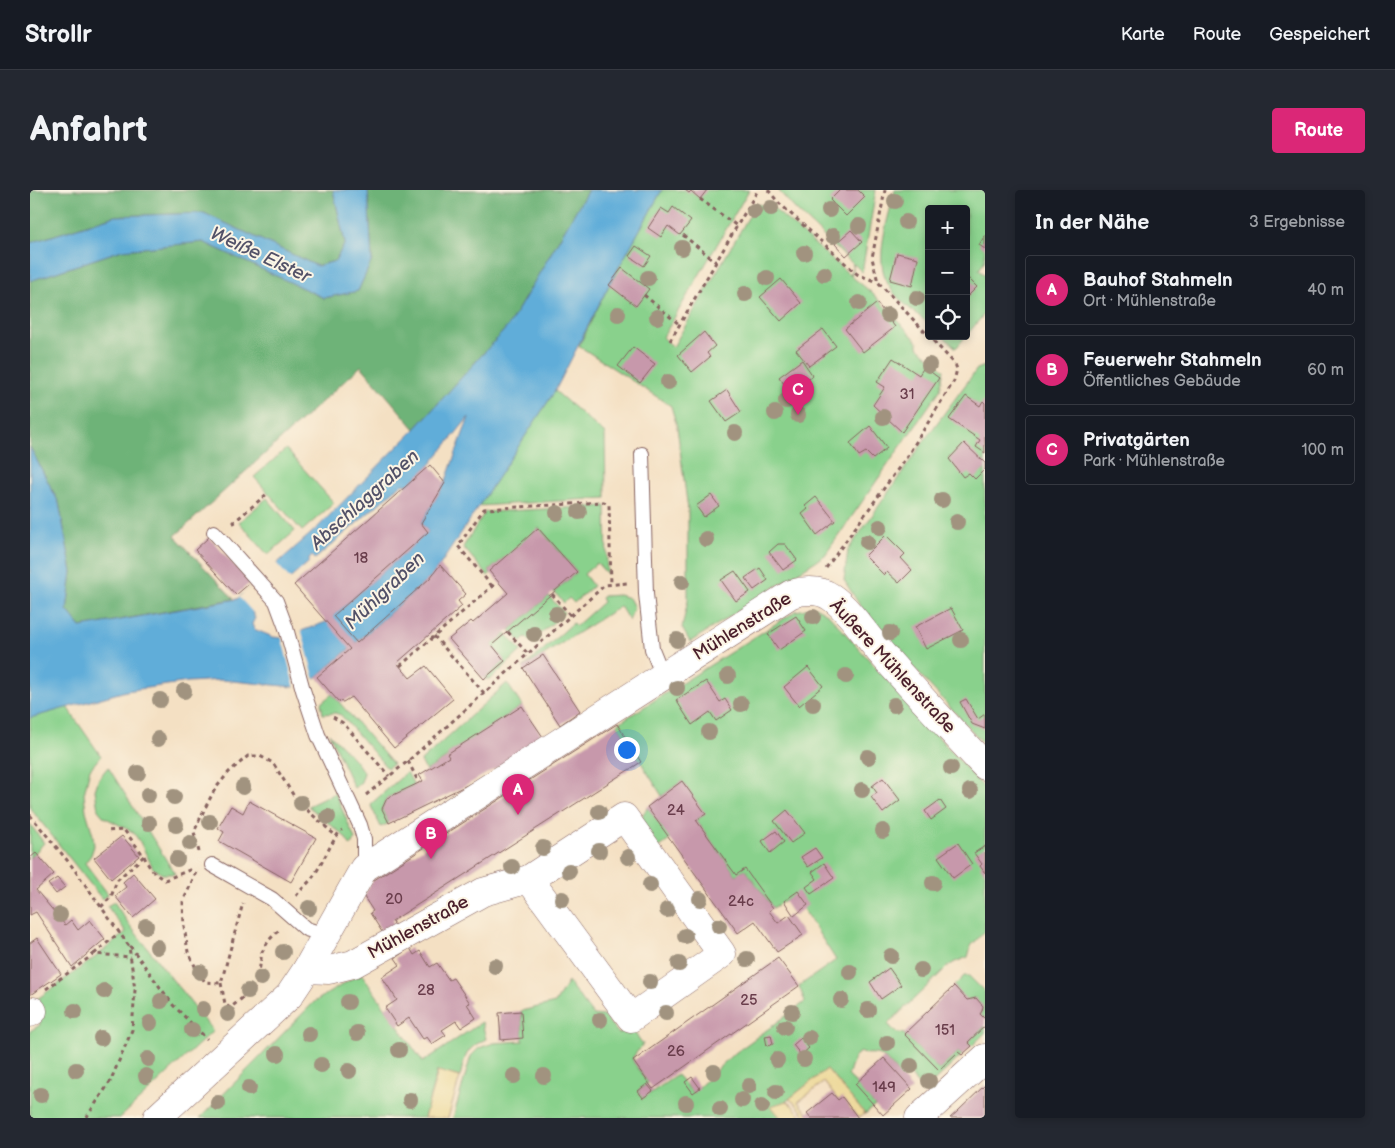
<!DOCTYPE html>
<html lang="de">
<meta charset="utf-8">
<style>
:root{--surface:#171b24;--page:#242831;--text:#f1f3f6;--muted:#9ea1a6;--line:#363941;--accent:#db2777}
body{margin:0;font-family:"Balsamiq Sans",sans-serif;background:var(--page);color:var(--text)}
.controls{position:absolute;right:15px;top:15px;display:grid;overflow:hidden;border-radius:5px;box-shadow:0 2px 8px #0003}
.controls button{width:45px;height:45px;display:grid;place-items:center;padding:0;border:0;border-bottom:1px solid var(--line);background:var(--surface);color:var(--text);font:25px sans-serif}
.you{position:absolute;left:596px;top:559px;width:18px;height:18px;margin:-12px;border:4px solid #fff;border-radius:50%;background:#1a73e8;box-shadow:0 0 0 8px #1a73e833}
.badge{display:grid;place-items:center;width:32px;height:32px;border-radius:50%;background:var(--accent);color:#fff;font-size:16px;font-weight:700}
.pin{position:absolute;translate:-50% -41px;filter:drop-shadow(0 1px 2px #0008)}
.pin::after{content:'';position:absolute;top:26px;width:18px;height:15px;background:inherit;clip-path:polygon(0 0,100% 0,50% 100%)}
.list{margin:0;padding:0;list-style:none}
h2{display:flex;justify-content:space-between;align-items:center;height:65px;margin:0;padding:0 20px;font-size:21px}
h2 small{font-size:16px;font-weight:400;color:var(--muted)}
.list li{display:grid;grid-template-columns:32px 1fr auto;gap:15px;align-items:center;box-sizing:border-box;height:70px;margin:0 10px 10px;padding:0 10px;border:1px solid var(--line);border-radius:5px}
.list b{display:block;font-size:19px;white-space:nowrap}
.list p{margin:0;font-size:16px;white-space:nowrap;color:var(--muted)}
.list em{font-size:16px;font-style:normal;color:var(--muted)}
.icon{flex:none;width:28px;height:28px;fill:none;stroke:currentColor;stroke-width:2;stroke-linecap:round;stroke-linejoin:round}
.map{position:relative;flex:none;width:955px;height:928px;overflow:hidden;border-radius:5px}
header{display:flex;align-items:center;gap:30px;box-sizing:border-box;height:70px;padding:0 25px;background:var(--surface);border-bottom:1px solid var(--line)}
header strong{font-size:24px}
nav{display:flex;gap:28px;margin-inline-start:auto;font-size:18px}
.intro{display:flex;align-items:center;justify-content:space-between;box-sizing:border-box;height:120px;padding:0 30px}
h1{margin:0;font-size:35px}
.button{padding:12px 22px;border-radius:5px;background:var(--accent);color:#fff;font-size:18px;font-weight:700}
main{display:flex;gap:30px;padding:0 30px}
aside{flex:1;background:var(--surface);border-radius:5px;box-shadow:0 2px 8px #0003}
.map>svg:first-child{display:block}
</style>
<header>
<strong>Strollr</strong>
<nav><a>Karte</a><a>Route</a><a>Gespeichert</a></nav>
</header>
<div class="intro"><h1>Anfahrt</h1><a class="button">Route</a></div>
<main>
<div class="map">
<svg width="955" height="928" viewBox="0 0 955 928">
<rect width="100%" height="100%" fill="#fcf5e5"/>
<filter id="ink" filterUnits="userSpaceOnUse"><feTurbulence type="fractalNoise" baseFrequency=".02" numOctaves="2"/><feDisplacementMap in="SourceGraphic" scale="10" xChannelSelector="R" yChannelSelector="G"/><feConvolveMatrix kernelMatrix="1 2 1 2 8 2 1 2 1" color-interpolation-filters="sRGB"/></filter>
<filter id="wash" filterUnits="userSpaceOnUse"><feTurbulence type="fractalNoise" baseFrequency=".0096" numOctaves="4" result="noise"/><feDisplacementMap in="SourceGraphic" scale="20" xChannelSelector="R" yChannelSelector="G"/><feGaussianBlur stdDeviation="1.12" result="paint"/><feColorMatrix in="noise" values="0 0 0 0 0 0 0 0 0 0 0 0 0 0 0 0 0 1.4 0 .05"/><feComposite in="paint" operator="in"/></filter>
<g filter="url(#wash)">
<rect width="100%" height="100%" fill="#f4e0c3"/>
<g fill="#89d18c" stroke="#6a785c">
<path d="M632,0H719L633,147L643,157L726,14L742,17L820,85L823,74L766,20L748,0H846L832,82L824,74L821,86L841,102L888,152V157C897,166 906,171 914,180L910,200L795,365L660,452L652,438L658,410V320L647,237L641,216L549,156L579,95Z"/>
<path d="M865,0H955V70L949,80L955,85V123L936,146V19H899V134C885,122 866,110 858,94C843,68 859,27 865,0Z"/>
<polygon points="913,146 936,146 926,158"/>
<polygon points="955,176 955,555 839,430 814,390 818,360 899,244 947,179"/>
<polygon points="525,201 575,244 576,308 449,316"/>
<polygon points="256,259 304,313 272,341 224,287"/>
<polygon points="237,308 265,341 238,365 209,332"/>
<polygon points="576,316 577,384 567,373 554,384 563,396 544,413 539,408 534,413 524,402 547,382 509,338 459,381 461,383 458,386 433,357 455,322"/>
<polygon points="589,405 599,408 604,417 599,431 590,416 493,478 543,433 546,436 573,412 571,408 573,406"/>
<polygon points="519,406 534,423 501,452 496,447 491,452 480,440"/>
<path d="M785,417L799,425L955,599V741L941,756L938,767L925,772L917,777L858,834L865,842L874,844L909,880L928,862L932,865L894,901L878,883L872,889C865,881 857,866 846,864C840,863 835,865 830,862L825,866L818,885L845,916L835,924L797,879L755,912L751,928H423L441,866L449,858L464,853L493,851L491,821L525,813L538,792L563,825L574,826L589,844L600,837L613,854L603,867V871L618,893L608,901L613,908L647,885L663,903L701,866L775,812L769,796L806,770L764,705L743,718L715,679L706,685L666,630L675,624L652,591L632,606L587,534L766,421Z"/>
<polygon points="476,444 491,461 461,489 454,489 475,471 462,455"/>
<polygon points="477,493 492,516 418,564 419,566 396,581 391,571"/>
<polygon points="302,504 363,574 357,578 311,525 305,523 293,524 291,513"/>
<polygon points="37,517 71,566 60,579 54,604 56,621 63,645 64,656 61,665 55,673 78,704 72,709 0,618 0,528"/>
<polygon points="299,543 325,570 334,583 331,592 324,598"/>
<polygon points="78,577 145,684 132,684 123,678 110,652 103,642 74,627 68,620 65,600 69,588"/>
<polygon points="377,582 384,595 357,608 352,619 359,633 351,637 341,616 342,613"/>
<polygon points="305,603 325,649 321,656 314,646 278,616"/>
<path d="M618,618L641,649L627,659C619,646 602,632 618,618Z"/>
<polygon points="0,634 14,653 0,668"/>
<polygon points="84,712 101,737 183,841 90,928 0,928 0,841 10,835 8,823 3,812 63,769 96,742 77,716"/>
<path d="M331,783L393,872L452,832L456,849C435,859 435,866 430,887L407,881L394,928H170L284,812Z"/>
<polygon points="934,786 939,786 955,802 955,829 950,824 952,821 952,815 945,808 937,810 924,796"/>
<polygon points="955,836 955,843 942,856 938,852"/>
</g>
<g fill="#6eb378" stroke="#5c6952">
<polygon points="0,0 303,0 315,53 305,71 287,76 174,23 85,26 0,53"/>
<polygon points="338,0 558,0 479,135 385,239 331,176 145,346 204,409 51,437 37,420 42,382 29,313 0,257 0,91 92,60 173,52 294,108 328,101 342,70"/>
</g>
<g fill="#eeda9e" stroke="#9c7c64">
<polygon points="797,879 835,924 828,928 812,908 808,910 794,892 768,912 781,928 777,928 766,914 759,909"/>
<polygon points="408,881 430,887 418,928 394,928"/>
<polygon points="756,911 764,917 773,928 751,928 741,916"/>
</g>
<g fill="#60add9" stroke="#556682" fill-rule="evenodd">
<polygon points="303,0 338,0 342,70 328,101 294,108 173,52 92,60 0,91 0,53 85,26 174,23 287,76 305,71 315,53"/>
<path d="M558,0H632L579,95L525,201L410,375L400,388L287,487L264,497L192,490L158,492L96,501L0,528V257L29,313L42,382L37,420L51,437L207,409L287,338L385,239L479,135ZM439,227L415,293L391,333L398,342L296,432L252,448L243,447L224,439L222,434L225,428L222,422L279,372V368L282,366L285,369L372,294L378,295L400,275Z"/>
</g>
<g fill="#f4e0c3">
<polygon points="246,373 262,391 225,423 227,427 209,407"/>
<polygon points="271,438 285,491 265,499 251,445"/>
</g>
<g id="blocks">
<g fill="#c798ab">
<polygon points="655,0 677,0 670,9 661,1 659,3"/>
<polygon points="810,0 828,0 835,7 816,26 800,10"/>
<polygon points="643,17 661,31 650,45 638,36 631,47 618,38 631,18 639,23"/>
<polygon points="821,40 832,52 816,66 805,54"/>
<polygon points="955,45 955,59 949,55"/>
<polygon points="606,56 621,66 614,76 599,66"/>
<polygon points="867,63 888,68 882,96 860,90"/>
<polygon points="592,78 619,99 606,116 579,95"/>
<polygon points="936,86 947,97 936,108"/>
<polygon points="751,89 771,113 751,131 730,107"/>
<polygon points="847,113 865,137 833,162 815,139"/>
<polygon points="793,139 806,156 779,176 766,160"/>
<polygon points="674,142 685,156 677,163 680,167 662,182 648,165"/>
<polygon points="603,157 625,174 610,193 588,176"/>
<polygon points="863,168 889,185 894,177 909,188 872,242 843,215 855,197 847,192"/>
<polygon points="772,170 783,186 760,202 749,187"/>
<polygon points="697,200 711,222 696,232 681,211"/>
<polygon points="936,206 950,216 953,211 955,213 955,263 946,257 950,250 919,229"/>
<polygon points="840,236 857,258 843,269 836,262 829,266 820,253"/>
<polygon points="934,253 955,273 955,279 945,289 939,283 933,287 919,269"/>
<polygon points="400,275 415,293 391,333 398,342 303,426 327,453 400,388 410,375 436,404 428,411 432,416 367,473 380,488 396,476 423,509 364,558 321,507 313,512 308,511 287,487 320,459 264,395"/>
<polygon points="681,305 689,316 674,327 666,316"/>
<polygon points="786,307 805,331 787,345 772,324 778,319 775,316"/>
<polygon points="508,338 547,382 462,455 475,471 454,489 419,449 441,431 443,433 478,403 459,381"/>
<polygon points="856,345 875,364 871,368 882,380 869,393 857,382 854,385 835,366"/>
<polygon points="179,347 220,393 206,405 165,360"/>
<polygon points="748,354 755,354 767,370 753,380 739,362"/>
<polygon points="730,378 738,390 724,400 715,388"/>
<polygon points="705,381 720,402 706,411 691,390"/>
<polygon points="921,418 933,440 896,459 885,437"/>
<polygon points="766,426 776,441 749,460 738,444"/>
<polygon points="513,465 550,521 530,535 493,478"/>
<polygon points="778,477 793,496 769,516 754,497"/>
<polygon points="676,491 690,512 695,509 702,520 686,531 680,522 662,535 646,510"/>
<polygon points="936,509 948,529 955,524 955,539 942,534 930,512"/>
<polygon points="492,516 513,547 478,571 437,595 359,633 352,619 357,608 393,591 389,585 419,567 417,564"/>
<polygon points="587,534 611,572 362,731 366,737 354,745 340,723 343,721 334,707 341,692"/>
<polygon points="853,588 870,610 853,623 841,607 847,603 842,596"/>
<polygon points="652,591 676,624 666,630 706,685 715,679 743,718 739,721 748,733 759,725 773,745 747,762 725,731 708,743 617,617"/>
<polygon points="910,610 916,619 901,630 895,621"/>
<polygon points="219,611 286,648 261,692 189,651 194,642 188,638 201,616 213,623"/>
<polygon points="757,620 775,643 761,653 744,631"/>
<polygon points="746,641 754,652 740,663 732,651"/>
<polygon points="92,646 109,666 81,689 64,668"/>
<polygon points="928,653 942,674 923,688 908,667"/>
<polygon points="955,656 955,683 950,676 952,674 944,663"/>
<polygon points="785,658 792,668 778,677 771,667"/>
<polygon points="6,663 24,684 6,700 35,735 41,730 48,740 60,730 75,749 42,777 6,722 0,725 0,668"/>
<polygon points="794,673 804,688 781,704 776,697 787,689 782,682"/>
<polygon points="103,683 125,709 103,728 85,706 96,697 93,692"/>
<polygon points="27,688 35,697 26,704 18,694"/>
<polygon points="768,701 778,715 764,726 754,711"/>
<polygon points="7,748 31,784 0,805 0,753"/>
<polygon points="380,758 384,765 390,761 400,777 407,773 419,790 423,788 440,813 437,814 446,828 431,838 426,831 412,840 416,845 402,854 397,847 393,849 379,828 367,836 355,818 367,810 352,787 370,775 365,768"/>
<polygon points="748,768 769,796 623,899 603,871"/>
<polygon points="859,778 871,795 851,809 840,792"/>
<polygon points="924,796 937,810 946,808 953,816 952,821 950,824 955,829 955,836 938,852 942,856 932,865 928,862 909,880 874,844"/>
<polygon points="491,821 493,848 471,850 469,823"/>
<polygon points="741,845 743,854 737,856 735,846"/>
<polygon points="771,848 779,858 771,865 763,855"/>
<polygon points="854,868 882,899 853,925 825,894"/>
<polygon points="662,887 670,898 663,903 655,892"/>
<polygon points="617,894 623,901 613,908 608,901"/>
<polygon points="955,895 955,928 920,928 927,922"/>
<polygon points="802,903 808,910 812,907 828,928 781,928 777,923"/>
</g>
</g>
</g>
<g filter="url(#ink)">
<use href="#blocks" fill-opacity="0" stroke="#866360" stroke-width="1"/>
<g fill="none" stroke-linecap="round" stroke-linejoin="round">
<defs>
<g id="service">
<polyline points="612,264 616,404 622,459 633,486"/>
<polyline points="184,342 246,411 256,438 273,500 288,545 330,635 334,649 334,678"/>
<polyline points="182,675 242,709 276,739 296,745"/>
</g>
<g id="minor">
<polyline points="277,779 299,780 323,774 453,702 499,689 601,828 692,764 594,627 499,689"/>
<polyline points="0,823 3,821"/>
<path d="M127,928L259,806L277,779L334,678L761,404C775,400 789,399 801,407C819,419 837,447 852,464C885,502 920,539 955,576"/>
<polyline points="889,928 955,868"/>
</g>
</defs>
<use href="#service" stroke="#866360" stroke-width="16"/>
<use href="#minor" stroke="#866360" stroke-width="29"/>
<g stroke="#866360" stroke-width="3" stroke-dasharray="4 4" stroke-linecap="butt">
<polyline points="738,0 749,13 827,84 847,92"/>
<polyline points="670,9 707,36"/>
<polyline points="653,45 686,72"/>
<polyline points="614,105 650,135"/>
<polyline points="640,151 728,0"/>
<polyline points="205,334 204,332 238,303"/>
<polyline points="796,378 876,268 924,191 927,179 925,174 848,92 842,68 855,0"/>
<polyline points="462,396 428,356 454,319 574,312 579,315 581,395"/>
<polyline points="522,404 541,426"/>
<polyline points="478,442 498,464"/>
<polyline points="404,446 454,503"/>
<polyline points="370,476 466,393"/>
<polyline points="303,527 313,533 359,586"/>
<polyline points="378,571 389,593"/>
<polyline points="336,605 378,571 575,395 598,393"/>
<polyline points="0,625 41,675 99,756 105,800 102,840 80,892 56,928"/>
<polyline points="169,662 164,642 174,620 185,599 199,582 218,566 230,566 243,573 267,611 306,646"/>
<path d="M114,666C119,678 124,684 135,690L164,678"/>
<polyline points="166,682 153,712 154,736 158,762 166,778 175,792 191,793 213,713"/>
<path d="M266,706C272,698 280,692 285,684C294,670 300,655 310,641L312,640"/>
<polyline points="71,717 81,707 87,690 114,666 94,640 76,641"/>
<polyline points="100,756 143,815 177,849"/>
<polyline points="64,764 90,742"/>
<polyline points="191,793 195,814 200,818 227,796 232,762 239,750 249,740"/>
<polyline points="16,799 64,764 101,767"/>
</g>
<use href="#service" stroke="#fff" stroke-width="14"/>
<use href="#minor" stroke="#fff" stroke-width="28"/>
</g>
<g fill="#a1937f">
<circle cx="865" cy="11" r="8"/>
<circle cx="741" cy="18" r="8"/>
<circle cx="799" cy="20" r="8"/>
<circle cx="724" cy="21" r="8"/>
<circle cx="876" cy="32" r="8"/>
<circle cx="829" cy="36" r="8"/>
<circle cx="803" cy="46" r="8"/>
<circle cx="652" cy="58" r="8"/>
<circle cx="774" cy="63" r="8"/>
<circle cx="794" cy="84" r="8"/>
<circle cx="618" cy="88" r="8"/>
<circle cx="737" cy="88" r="8"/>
<circle cx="715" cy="104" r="8"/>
<circle cx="887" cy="108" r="8"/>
<circle cx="829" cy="113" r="8"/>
<circle cx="588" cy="124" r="8"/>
<circle cx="858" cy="125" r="8"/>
<circle cx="627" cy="127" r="8"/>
<circle cx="899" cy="175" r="8"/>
<circle cx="638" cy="192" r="8"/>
<circle cx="756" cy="211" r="8"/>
<circle cx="745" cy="223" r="8"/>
<circle cx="768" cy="225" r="8"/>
<circle cx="853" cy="227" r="8"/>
<circle cx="705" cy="243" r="8"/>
<circle cx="912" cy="310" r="8"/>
<circle cx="549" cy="322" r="8"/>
<circle cx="527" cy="323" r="8"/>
<circle cx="927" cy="332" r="8"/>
<circle cx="850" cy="337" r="8"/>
<circle cx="676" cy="349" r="8"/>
<circle cx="837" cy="352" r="8"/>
<circle cx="652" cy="392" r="8"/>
<circle cx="526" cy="424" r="8"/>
<circle cx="783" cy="427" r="8"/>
<circle cx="860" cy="443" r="8"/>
<circle cx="504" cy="444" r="8"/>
<circle cx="647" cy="450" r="8"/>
<circle cx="931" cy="450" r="8"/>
<circle cx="698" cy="486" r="8"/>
<circle cx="816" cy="486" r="8"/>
<circle cx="647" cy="498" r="8"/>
<circle cx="154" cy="501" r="8"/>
<circle cx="130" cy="510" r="8"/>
<circle cx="711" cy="514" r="8"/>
<circle cx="783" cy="514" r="8"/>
<circle cx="864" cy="515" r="8"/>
<circle cx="679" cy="542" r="8"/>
<circle cx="128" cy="549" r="8"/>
<circle cx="838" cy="567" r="8"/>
<circle cx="921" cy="578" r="8"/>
<circle cx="108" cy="583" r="8"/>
<circle cx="213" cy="597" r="8"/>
<circle cx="832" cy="600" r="8"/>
<circle cx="940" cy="601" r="8"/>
<circle cx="118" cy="605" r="8"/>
<circle cx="144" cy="607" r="8"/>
<circle cx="271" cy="613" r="8"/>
<circle cx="569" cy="622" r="8"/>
<circle cx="298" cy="627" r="8"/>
<circle cx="180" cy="632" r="8"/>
<circle cx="119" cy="633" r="8"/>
<circle cx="146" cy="635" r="8"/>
<circle cx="853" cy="641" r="8"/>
<circle cx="160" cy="653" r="8"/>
<circle cx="513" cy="658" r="8"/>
<circle cx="569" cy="661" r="8"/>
<circle cx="598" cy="667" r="8"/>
<circle cx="147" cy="669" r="8"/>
<circle cx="482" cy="677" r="8"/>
<circle cx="539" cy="681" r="8"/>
<circle cx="903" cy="693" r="8"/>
<circle cx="620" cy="695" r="8"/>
<circle cx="532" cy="709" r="8"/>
<circle cx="670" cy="709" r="8"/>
<circle cx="279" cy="718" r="8"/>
<circle cx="637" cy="720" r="8"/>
<circle cx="30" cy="725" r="8"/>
<circle cx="116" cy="736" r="8"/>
<circle cx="689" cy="736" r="8"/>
<circle cx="655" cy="746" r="8"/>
<circle cx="127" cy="757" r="8"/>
<circle cx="253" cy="762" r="8"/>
<circle cx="861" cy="766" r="8"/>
<circle cx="717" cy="769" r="8"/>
<circle cx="649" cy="774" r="8"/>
<circle cx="465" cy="776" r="8"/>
<circle cx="891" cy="780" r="8"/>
<circle cx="170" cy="782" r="8"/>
<circle cx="820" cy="782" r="8"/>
<circle cx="231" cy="788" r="8"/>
<circle cx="620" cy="792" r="8"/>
<circle cx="74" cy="801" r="8"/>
<circle cx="218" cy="801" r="8"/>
<circle cx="811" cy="810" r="8"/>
<circle cx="131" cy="811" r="8"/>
<circle cx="318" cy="812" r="8"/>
<circle cx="173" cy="819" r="8"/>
<circle cx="838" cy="820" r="8"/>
<circle cx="45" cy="821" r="8"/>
<circle cx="762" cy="822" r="8"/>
<circle cx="636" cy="823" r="8"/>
<circle cx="198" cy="824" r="8"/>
<circle cx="570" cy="830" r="8"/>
<circle cx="120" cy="833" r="8"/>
<circle cx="755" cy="837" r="8"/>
<circle cx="162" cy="840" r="8"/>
<circle cx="327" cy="843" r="8"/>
<circle cx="279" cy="844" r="8"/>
<circle cx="71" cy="848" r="8"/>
<circle cx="779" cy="848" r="8"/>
<circle cx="857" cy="853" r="8"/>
<circle cx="369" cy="860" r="8"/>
<circle cx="247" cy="864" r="8"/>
<circle cx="118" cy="869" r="8"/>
<circle cx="774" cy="869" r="8"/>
<circle cx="747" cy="870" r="8"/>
<circle cx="291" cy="875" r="8"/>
<circle cx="881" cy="876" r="8"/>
<circle cx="46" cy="880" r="8"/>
<circle cx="319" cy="881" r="8"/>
<circle cx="684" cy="882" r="8"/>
<circle cx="116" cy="886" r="8"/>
<circle cx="484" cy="886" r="8"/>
<circle cx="514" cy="886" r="8"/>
<circle cx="899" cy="891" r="8"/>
<circle cx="719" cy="896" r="8"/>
<circle cx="219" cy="898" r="8"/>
<circle cx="746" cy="902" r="8"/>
<circle cx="11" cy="905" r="8"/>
<circle cx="380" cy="910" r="8"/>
<circle cx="712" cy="910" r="8"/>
<circle cx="188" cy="913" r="8"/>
<circle cx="656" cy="913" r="8"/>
<circle cx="732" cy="916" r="8"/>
<circle cx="690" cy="919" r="8"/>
</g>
</g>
<g text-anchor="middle" stroke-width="4" stroke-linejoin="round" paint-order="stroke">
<g font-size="15" fill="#693d4b">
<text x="877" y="209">31</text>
<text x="331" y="373">18</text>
<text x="646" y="625">24</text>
<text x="364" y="714">20</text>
<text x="711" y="716">24c</text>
<text x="396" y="805">28</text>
<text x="719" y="815">25</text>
<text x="915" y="845">151</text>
<text x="646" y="866">26</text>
<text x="854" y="902">149</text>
</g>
<g font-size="18" fill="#4a1f2b" stroke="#fcf5e5">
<text transform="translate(712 436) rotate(-32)" y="6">Mühlenstraße</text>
<text transform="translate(863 476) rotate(47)" y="6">Äußere Mühlenstraße</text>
<text transform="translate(388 737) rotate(-29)" y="6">Mühlenstraße</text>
</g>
<g font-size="19" font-style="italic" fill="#525168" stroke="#fcf5e5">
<text transform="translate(231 64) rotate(25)" y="7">Weiße Elster</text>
<text transform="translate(334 309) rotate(-42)" y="7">Abschlaggraben</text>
<text transform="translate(354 400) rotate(-44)" y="7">Mühlgraben</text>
</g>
</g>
</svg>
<div class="controls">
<button>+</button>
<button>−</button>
<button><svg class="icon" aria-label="locate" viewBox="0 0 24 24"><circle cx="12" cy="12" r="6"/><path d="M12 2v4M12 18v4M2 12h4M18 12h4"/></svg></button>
</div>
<div class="you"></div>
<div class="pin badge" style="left:488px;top:625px">A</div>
<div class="pin badge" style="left:401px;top:669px">B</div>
<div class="pin badge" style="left:768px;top:225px">C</div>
</div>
<aside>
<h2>In der Nähe<small>3 Ergebnisse</small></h2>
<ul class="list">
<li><span class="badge">A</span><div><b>Bauhof Stahmeln</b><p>Ort · Mühlenstraße</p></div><em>40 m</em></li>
<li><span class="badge">B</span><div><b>Feuerwehr Stahmeln</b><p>Öffentliches Gebäude</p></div><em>60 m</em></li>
<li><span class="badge">C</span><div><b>Privatgärten</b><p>Park · Mühlenstraße</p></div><em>100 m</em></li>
</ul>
</aside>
</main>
